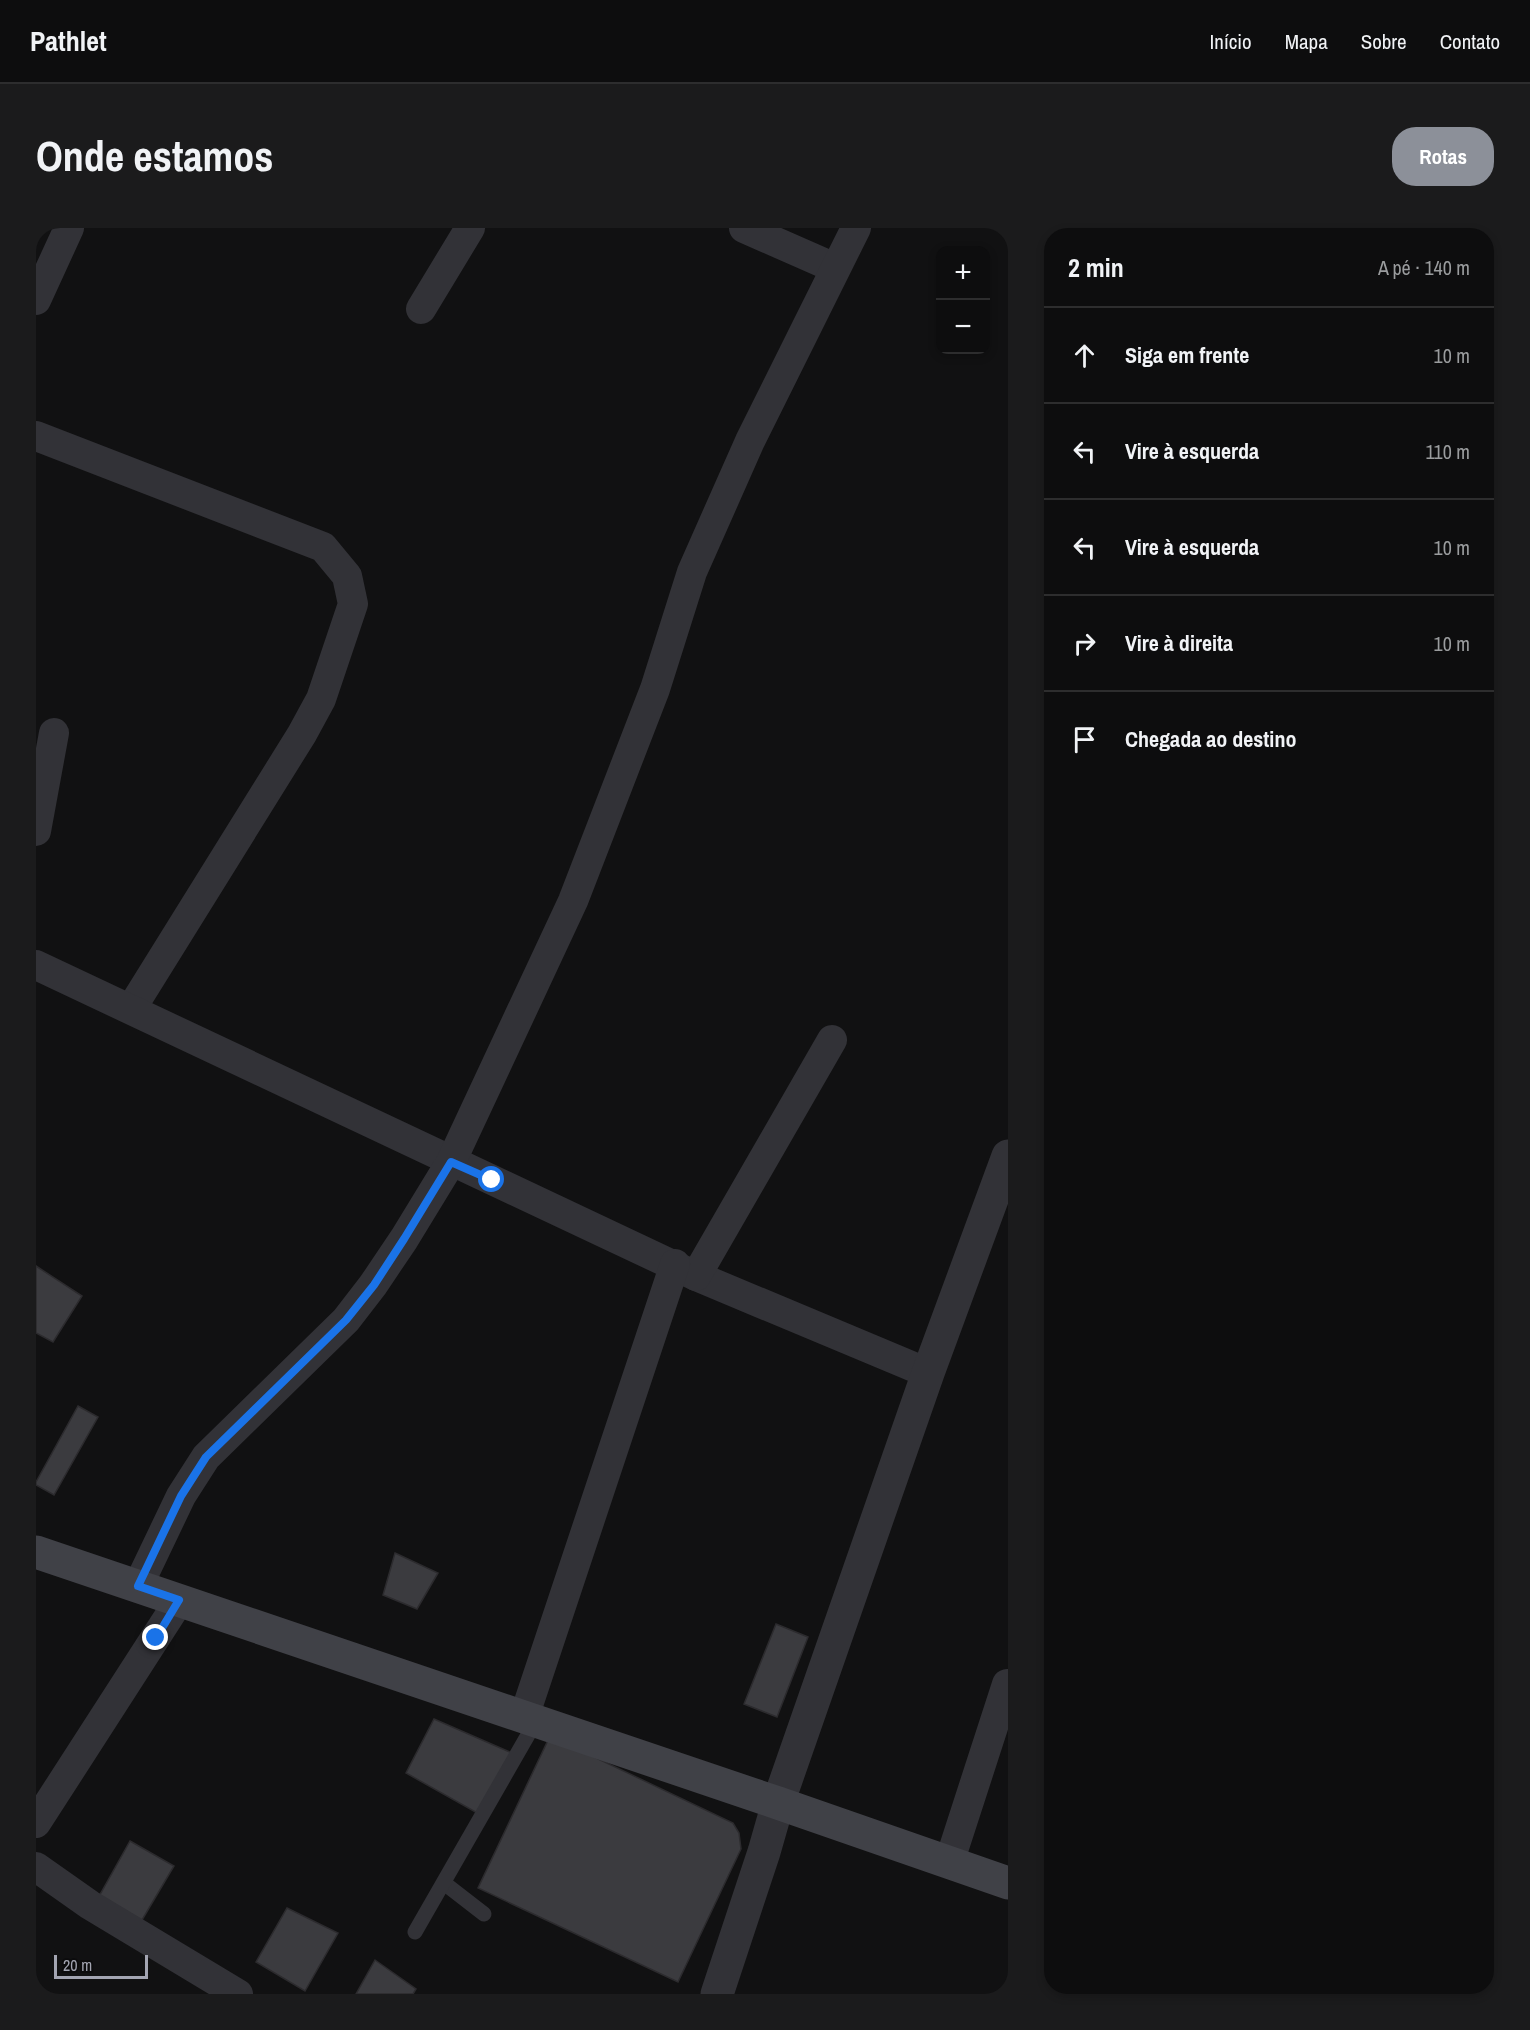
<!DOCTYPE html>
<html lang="pt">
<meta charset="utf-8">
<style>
:root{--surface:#0d0d0e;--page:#1b1b1c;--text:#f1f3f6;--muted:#9a9c9e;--line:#2d2d2e;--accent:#8c9099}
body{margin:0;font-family:"Archivo Narrow",sans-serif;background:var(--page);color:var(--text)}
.controls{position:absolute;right:18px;top:18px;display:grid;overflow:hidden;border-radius:12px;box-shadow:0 3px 9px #0003}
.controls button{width:54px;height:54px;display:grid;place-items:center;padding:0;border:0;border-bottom:2px solid var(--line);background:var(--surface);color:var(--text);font:30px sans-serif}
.scale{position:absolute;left:18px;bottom:15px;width:94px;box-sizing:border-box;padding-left:6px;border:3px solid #a3a5b2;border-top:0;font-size:16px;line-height:21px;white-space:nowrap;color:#a3a5b2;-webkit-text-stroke:4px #0c0c0d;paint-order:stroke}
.stop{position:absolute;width:18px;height:18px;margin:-14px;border:4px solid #1a73e8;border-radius:50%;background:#fff}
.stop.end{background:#1a73e8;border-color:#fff;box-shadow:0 2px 6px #0008}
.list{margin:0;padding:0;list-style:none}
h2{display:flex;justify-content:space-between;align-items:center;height:78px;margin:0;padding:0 24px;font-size:26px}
h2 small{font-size:20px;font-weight:400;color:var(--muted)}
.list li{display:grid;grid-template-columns:39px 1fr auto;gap:18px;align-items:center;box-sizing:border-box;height:96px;padding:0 24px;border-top:2px solid var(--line)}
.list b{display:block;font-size:22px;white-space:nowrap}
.list em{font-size:20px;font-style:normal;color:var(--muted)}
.icon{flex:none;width:33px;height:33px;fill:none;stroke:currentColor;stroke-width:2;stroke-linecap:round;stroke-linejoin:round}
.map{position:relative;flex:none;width:972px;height:1766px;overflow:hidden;border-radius:24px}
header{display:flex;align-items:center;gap:36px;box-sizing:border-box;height:84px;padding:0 30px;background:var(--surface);border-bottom:2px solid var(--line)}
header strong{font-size:28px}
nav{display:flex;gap:33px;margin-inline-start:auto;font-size:21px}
.intro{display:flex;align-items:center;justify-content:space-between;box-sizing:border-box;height:144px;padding:0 36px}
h1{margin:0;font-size:42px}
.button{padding:15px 27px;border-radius:24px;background:var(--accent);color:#fff;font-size:21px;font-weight:700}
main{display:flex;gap:36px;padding:0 36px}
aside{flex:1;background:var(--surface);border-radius:24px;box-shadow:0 3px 9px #0003}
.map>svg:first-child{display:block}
</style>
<header>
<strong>Pathlet</strong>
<nav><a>Início</a><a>Mapa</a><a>Sobre</a><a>Contato</a></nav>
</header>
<div class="intro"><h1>Onde estamos</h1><a class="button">Rotas</a></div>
<main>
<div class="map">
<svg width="972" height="1766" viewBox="0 0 972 1766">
<rect width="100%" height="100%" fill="#111112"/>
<g fill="#3b3b3f" stroke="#2c2b2e" stroke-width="1.5">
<polygon points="0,1038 46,1068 17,1114 0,1105"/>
<polygon points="42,1178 62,1189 18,1267 0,1257 0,1254"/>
<polygon points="359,1325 402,1345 381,1381 347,1367"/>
<polygon points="740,1396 772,1409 741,1489 708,1476"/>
<polygon points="398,1491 476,1525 443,1586 370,1545"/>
<polygon points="514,1508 697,1595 703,1605 705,1621 642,1754 442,1660"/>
<polygon points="94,1613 138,1638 106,1692 61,1672"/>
<polygon points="251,1680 302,1705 269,1763 220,1734"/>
<polygon points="339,1732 380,1761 377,1766 320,1766"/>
</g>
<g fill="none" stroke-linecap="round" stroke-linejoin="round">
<g stroke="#323237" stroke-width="15">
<polyline points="408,1655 448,1686"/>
<polyline points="379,1704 500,1493"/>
</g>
<g stroke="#323237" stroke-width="30">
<polyline points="708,0 799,40"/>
<polyline points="0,72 33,0"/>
<polyline points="385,81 434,0"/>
<polyline points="0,208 287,319 311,348 317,376 285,471 266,506 95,781"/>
<polyline points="0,603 18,505"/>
<polyline points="0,737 660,1048 892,1145"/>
<polyline points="660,1048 796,812"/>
<polyline points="102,1358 145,1268 170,1229 310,1092 337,1057 368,1011 415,934 537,673 619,461 656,344 714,213 820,0"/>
<polyline points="488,1489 639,1036"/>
<polyline points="0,1595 143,1373"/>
<polyline points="913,1635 971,1456"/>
<polyline points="0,1639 54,1677 202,1766"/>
</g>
<polyline stroke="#323237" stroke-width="33" points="681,1766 728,1624 742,1575 892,1145 972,928"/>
<polyline stroke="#404147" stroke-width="33" points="0,1324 742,1575 972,1655"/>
</g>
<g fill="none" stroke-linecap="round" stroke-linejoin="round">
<polyline stroke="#1a73e8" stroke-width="8" points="120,1410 143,1372 102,1358 145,1268 170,1229 310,1092 338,1057 368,1011 415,934 456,952"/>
</g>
</svg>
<div class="controls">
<button>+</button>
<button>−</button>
</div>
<div class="scale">20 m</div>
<div class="stop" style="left:456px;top:952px"></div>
<div class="stop end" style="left:120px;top:1410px"></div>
</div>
<aside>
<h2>2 min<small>A pé · 140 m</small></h2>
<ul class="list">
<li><svg class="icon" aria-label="ahead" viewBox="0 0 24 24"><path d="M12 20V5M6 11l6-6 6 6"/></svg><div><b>Siga em frente</b></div><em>10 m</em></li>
<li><svg class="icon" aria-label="left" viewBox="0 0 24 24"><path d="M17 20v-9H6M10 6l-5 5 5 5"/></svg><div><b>Vire à esquerda</b></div><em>110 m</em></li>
<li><svg class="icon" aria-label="left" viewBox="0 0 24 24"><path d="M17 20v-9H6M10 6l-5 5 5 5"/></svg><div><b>Vire à esquerda</b></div><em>10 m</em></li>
<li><svg class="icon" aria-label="right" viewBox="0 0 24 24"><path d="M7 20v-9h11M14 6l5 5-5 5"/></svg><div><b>Vire à direita</b></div><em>10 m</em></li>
<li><svg class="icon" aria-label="arrive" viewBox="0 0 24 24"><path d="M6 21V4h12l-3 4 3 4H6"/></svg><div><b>Chegada ao destino</b></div></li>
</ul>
</aside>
</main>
